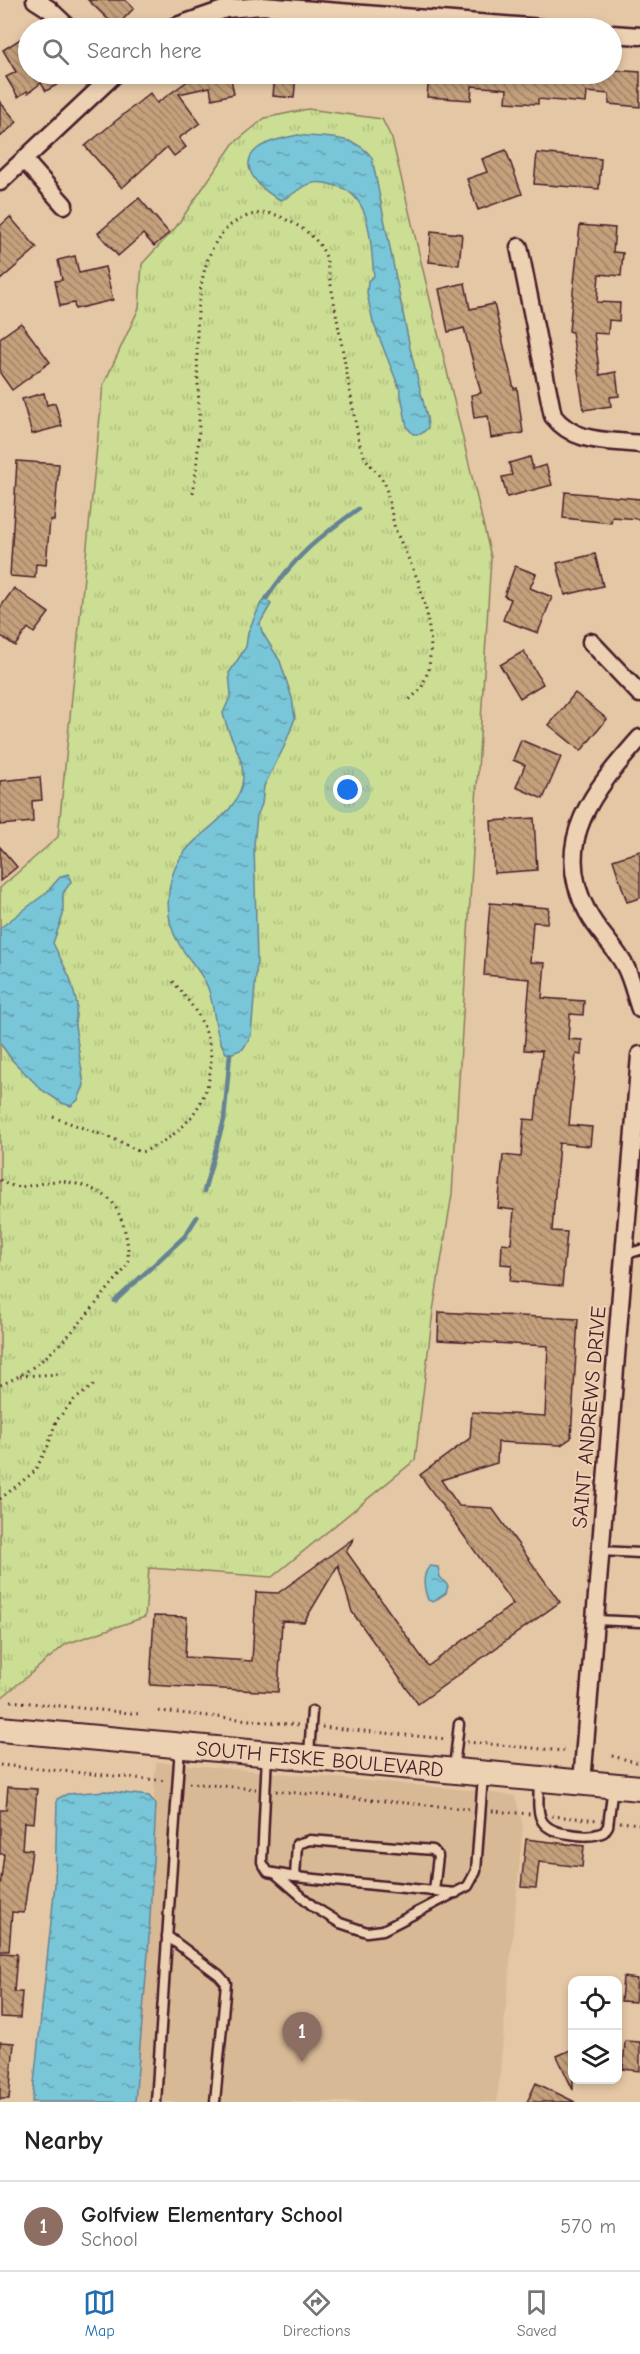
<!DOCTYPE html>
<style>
:root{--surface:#fff;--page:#f2f2f2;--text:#222;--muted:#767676;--line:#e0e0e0;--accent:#1f6fb2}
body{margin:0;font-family:"Comic Neue",sans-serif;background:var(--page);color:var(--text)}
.controls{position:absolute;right:18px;bottom:18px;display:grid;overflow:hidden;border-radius:12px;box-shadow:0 3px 9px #0003}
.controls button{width:54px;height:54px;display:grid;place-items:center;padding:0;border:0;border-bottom:2px solid var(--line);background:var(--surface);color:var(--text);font:30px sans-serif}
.you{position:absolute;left:348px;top:790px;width:21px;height:21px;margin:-15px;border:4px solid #fff;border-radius:50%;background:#1a73e8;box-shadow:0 0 0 9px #1a73e833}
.badge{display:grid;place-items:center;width:39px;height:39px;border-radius:50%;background:var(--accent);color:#fff;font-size:20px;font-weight:700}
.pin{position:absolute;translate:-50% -50px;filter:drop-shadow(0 2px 3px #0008)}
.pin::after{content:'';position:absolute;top:32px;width:21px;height:18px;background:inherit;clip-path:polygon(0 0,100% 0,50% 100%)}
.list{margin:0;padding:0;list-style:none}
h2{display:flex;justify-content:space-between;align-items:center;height:78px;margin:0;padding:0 24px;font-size:26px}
h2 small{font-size:20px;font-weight:400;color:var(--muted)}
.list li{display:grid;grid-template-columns:39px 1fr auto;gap:18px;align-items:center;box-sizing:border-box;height:90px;padding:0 24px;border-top:2px solid var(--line)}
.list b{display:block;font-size:22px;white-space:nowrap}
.list p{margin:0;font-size:20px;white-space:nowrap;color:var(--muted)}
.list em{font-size:20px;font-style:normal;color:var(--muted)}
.icon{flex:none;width:33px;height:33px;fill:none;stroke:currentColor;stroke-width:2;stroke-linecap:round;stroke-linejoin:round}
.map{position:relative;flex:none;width:640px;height:2102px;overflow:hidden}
.search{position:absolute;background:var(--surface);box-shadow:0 3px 9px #0003;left:18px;right:18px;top:18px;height:66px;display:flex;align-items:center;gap:15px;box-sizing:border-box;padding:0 21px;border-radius:33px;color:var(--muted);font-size:22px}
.sheet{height:168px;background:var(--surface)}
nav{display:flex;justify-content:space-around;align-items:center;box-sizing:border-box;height:84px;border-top:2px solid var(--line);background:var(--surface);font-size:16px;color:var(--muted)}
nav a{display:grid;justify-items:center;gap:3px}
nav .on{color:var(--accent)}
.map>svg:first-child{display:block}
</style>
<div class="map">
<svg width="640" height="2102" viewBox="0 0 640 2102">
<defs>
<pattern id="grass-tufts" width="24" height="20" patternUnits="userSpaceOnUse" patternTransform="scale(1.5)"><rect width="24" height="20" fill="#cbde93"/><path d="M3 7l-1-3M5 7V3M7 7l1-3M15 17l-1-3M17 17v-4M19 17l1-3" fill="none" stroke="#b0be7f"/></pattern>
<pattern id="water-ripples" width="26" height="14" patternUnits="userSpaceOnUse" patternTransform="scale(1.5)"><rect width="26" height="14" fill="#79c6d8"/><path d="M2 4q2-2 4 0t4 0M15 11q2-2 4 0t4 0" fill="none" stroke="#65a0af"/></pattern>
<pattern id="building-back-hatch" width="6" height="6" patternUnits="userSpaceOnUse" patternTransform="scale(1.5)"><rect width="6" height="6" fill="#c4a17b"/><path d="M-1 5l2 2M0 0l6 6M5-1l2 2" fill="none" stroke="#a18365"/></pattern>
</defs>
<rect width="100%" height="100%" fill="#e4c7a5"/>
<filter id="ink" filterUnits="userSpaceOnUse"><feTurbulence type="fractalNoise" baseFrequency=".0167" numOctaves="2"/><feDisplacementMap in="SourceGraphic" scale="12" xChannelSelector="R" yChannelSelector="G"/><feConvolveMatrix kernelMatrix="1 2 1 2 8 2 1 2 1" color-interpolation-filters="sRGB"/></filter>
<g filter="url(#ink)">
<polygon fill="#d7b996" points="156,1762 469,1790 515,1796 523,1826 497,2102 136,2102"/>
<polygon fill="url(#grass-tufts)" stroke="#8a7e5f" stroke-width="1.5" points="308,109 382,119 392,139 491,557 452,1194 433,1311 415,1460 272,1577 149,1568 145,1617 66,1644 0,1699 0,888 58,837 103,386 139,308 142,264 176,227 233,144 265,118"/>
<g fill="url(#water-ripples)" stroke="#668393" stroke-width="1.5">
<path d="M298,135C324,139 355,133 372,158L410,348L427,417L428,428L421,434H413L407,427L400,390L373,322L367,293L368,281L374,276C370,243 373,193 333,185C326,183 317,181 310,184C299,187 292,197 281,200C264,193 235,167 257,149C267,141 285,138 298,135Z"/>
<path d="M266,599L271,604L260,623L262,632L280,661L292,698L295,718L284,747L264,786L262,804L257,816L254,845L257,962L251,1036L243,1049L230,1054L226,1053C213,1032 216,1010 208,988C202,971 186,958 178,942C162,914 166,872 188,848C208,826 240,811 243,778C244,755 227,735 223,713L231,695L229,673L246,647L248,632L261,603Z"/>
<polygon points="69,874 71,882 63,893 63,915 53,943 70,978 77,1004 75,1026 84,1085 78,1100 71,1106 62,1103 42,1090 12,1060 0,1043 0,928 46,893 61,876"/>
<path d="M430,1566L438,1567L440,1577L448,1586L446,1593L433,1602L428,1600C424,1589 421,1575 430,1566Z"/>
<polygon points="106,1791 149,1796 156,1804 148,1954 135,2102 32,2102 55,1884 57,1799 67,1794"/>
</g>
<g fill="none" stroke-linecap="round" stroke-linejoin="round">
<g stroke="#668393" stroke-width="4.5">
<path d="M266,599C294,557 318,538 358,509"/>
<polyline points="204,1191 224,1120 230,1054"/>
<polyline points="115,1301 185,1236 197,1217"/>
</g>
</g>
<g fill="url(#building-back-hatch)" stroke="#4a1f2b" stroke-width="1.5">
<polygon points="88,0 125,0 134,8 116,27"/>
<polygon points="28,34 28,74 57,74 55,75 60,83 46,91 41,83 28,93 27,91 18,97 6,77 16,72 3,50"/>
<polygon points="612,70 640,72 640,107 609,104 609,94 587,92 586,103 538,99 538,104 506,102 507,89 472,86 471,100 427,97 429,74 612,74"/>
<polygon points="188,74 230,74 234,94 212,99 210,87 179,94 200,123 179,138 186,147 174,156 167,147 122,188 85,146 150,93 157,103 189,80"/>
<polygon points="275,74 296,74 294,98 273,96"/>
<polygon points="0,102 17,122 0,137"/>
<polygon points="506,150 522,194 478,210 467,179 487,172 482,159"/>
<polygon points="537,153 601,159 599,189 534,184"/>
<polygon points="139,198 169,233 154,246 143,234 118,256 98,233"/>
<polygon points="10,217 37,248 0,280 0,226"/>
<polygon points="580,225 615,228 613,252 623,253 621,276 599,274 597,302 620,303 619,321 609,320 608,334 594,333 600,375 616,372 619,396 610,397 611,406 584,410 572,332 569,331"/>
<polygon points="431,231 462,234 459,265 429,262"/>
<polygon points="75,256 79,273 105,267 113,300 75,309 74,303 60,306 55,281 62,280 58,260"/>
<polygon points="465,283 470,309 494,304 514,389 517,388 523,433 491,438 488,416 474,418 471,395 481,393 464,328 448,332 439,289"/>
<polygon points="21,323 50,362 12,390 0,373 0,338"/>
<polygon points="44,393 47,405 55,403 62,426 32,434 22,399"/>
<polygon points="530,457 533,469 546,465 552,485 507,497 502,477 512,475 509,463"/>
<polygon points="17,461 59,464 54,521 50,520 46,565 36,564 35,578 10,576"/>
<polygon points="565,492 640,499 640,519 612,517 611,523 563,518"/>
<polygon points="595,554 603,586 565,595 557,563"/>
<polygon points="515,566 536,574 530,588 552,597 538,633 503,620 511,599 504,596"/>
<polygon points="14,588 49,613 34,633 28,628 15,646 0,635 0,608"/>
<polygon points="524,651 543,684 520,698 500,665"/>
<polygon points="575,693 607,719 581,751 549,725"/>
<polygon points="521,740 561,757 543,799 516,787 525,765 513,760"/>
<polygon points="40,777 42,800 32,801 33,822 0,825 0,781"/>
<polygon points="534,818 537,870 494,873 491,821"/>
<polygon points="0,847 17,867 0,881"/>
<polygon points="640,851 640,898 627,902 613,860"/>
<polygon points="490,903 549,908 547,923 533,922 530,962 545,963 542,998 584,1001 583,1015 570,1014 568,1039 582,1040 581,1055 576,1054 569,1125 592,1127 590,1146 559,1143 552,1231 567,1232 562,1286 510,1281 512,1265 501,1264 502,1243 511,1244 514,1210 498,1208 503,1155 521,1157 524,1119 535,1120 542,1051 524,1050 530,979 484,975"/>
<polygon points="439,1312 578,1319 571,1438 561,1445 498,1442 497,1463 441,1480 459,1506 492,1508 560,1602 418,1704 352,1612 338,1565 304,1622 282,1621 278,1692 150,1685 154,1616 187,1617 185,1657 252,1661 256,1592 278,1593 354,1538 346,1551 428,1666 513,1604 420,1475 470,1438 472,1412 545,1416 548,1346 438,1340"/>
<polygon points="8,1787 37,1789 34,1823 24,1822 22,1849 32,1850 24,1913 12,1912 9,1951 0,1951 0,1887 4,1854 0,1854 0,1810 6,1810"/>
<polygon points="526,1839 584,1846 582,1867 539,1862 536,1888 521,1887"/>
<polygon points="0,1953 17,1954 14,1992 22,1992 20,2018 0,2017"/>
<polygon points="623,1977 637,1979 635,2002 621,2001"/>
<polygon points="625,2041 640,2042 640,2071 623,2069"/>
<polygon points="0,2042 14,2043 9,2099 0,2099"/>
<polygon points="573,2049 573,2090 557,2056"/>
<polygon points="536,2083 575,2102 527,2102"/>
</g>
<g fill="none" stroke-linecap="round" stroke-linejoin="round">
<defs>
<g id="lane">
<polyline points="624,1255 640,1250"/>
<polyline points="601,1551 640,1553"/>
<polyline points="595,1620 640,1622"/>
<polyline points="267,1754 262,1862 268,1872 295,1877"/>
<polyline points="309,1754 312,1711"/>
<polyline points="454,1768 459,1724"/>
<path d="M539,1782C538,1812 534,1830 570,1834C582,1836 593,1837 604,1832L608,1826L613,1786"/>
<polyline points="277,1875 314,1907 340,1923 367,1932 383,1930 468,1886 476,1871 483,1776"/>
<polyline points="434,1891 438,1856 433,1850 310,1840 297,1844 295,1877 434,1891 456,1893"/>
<polyline points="167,1936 219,1975 226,1983 215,2102"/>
<polyline points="156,2102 180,1746"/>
</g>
<g id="street">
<polyline points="35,0 49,9 69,28"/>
<polyline points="171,28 226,9 263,6 543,28"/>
<polyline points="612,34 640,36"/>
<polyline points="24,160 64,205"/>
<polyline points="0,182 115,74"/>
<path d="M519,247L553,416C575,444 607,440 640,444"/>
<polyline points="591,642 640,694"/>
<path d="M640,738C595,789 549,842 588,913C598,932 615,947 625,966C632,979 635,995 640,1009"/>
<polyline points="582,1783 640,1055"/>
</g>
<polyline id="secondary" points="0,1729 640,1788"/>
</defs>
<use href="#lane" stroke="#4a1f2b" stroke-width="13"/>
<use href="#street" stroke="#4a1f2b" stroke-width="21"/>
<use href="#secondary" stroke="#4a1f2b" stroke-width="28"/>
<g stroke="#4a1f2b" stroke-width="3" stroke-dasharray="1.5 4.5" stroke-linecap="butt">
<path d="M193,493C197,468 199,442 199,416C199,363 182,236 248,216C260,212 272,212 283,218C302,227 318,237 326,257L359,442L365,458L385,483L395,529L418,580L427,614L431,643L429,669L421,689L408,701"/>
<path d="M53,1117L119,1141L140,1152C148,1151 150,1148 156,1145C194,1127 218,1085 209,1043C204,1018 187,999 172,980"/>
<path d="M0,1180C22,1196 43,1177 67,1182C80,1184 100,1190 110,1200C122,1211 134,1254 125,1269C88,1311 54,1364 0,1385"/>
<polyline points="20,1376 60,1374"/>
<polyline points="0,1499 35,1471 48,1446 56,1421 73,1401 95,1384"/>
<polyline points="11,1701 140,1714"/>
<polyline points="159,1711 299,1725"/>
<polyline points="322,1727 447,1739"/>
<polyline points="467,1742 564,1751"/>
<polyline points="612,1756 640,1763"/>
<polyline points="0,1765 167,1781"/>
<polyline points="189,1783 256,1789"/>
<polyline points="276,1791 470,1809"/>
<polyline points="492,1811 530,1814"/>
<polyline points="552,1816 599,1820"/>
<polyline points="620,1822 640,1824"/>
</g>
<use href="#lane" stroke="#ecd1b3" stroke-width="8"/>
<use href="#street" stroke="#ecd1b3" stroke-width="16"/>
<use href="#secondary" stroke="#ecd1b3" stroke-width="24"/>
</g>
</g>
<g text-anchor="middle" stroke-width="4.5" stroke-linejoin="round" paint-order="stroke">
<g font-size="21" fill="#4a1f2b" stroke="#ecd1b3">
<text transform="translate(589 1417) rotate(-85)" y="7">SAINT ANDREWS DRIVE</text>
<text transform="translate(320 1759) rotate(5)" y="7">SOUTH FISKE BOULEVARD</text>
</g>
</g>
</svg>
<div class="controls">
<button><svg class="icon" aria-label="locate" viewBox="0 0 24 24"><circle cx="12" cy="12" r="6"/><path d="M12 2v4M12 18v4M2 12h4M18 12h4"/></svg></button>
<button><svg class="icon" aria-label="layers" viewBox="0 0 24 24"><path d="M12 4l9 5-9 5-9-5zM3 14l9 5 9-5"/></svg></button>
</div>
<div class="you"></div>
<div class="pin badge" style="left:302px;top:2062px;background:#8d6e63">1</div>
<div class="search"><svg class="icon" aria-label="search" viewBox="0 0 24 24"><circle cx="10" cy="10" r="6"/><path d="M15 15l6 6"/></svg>Search here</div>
</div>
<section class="sheet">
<h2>Nearby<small></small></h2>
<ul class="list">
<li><span class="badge" style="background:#8d6e63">1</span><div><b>Golfview Elementary School</b><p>School</p></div><em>570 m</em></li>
</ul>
</section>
<nav>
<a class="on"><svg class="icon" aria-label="map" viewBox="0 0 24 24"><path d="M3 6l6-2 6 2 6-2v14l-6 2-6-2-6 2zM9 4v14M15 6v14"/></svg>Map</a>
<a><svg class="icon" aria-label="directions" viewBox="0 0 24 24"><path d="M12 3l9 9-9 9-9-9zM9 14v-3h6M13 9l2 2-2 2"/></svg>Directions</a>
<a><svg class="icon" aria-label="saved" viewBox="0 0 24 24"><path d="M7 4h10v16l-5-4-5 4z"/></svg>Saved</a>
</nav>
